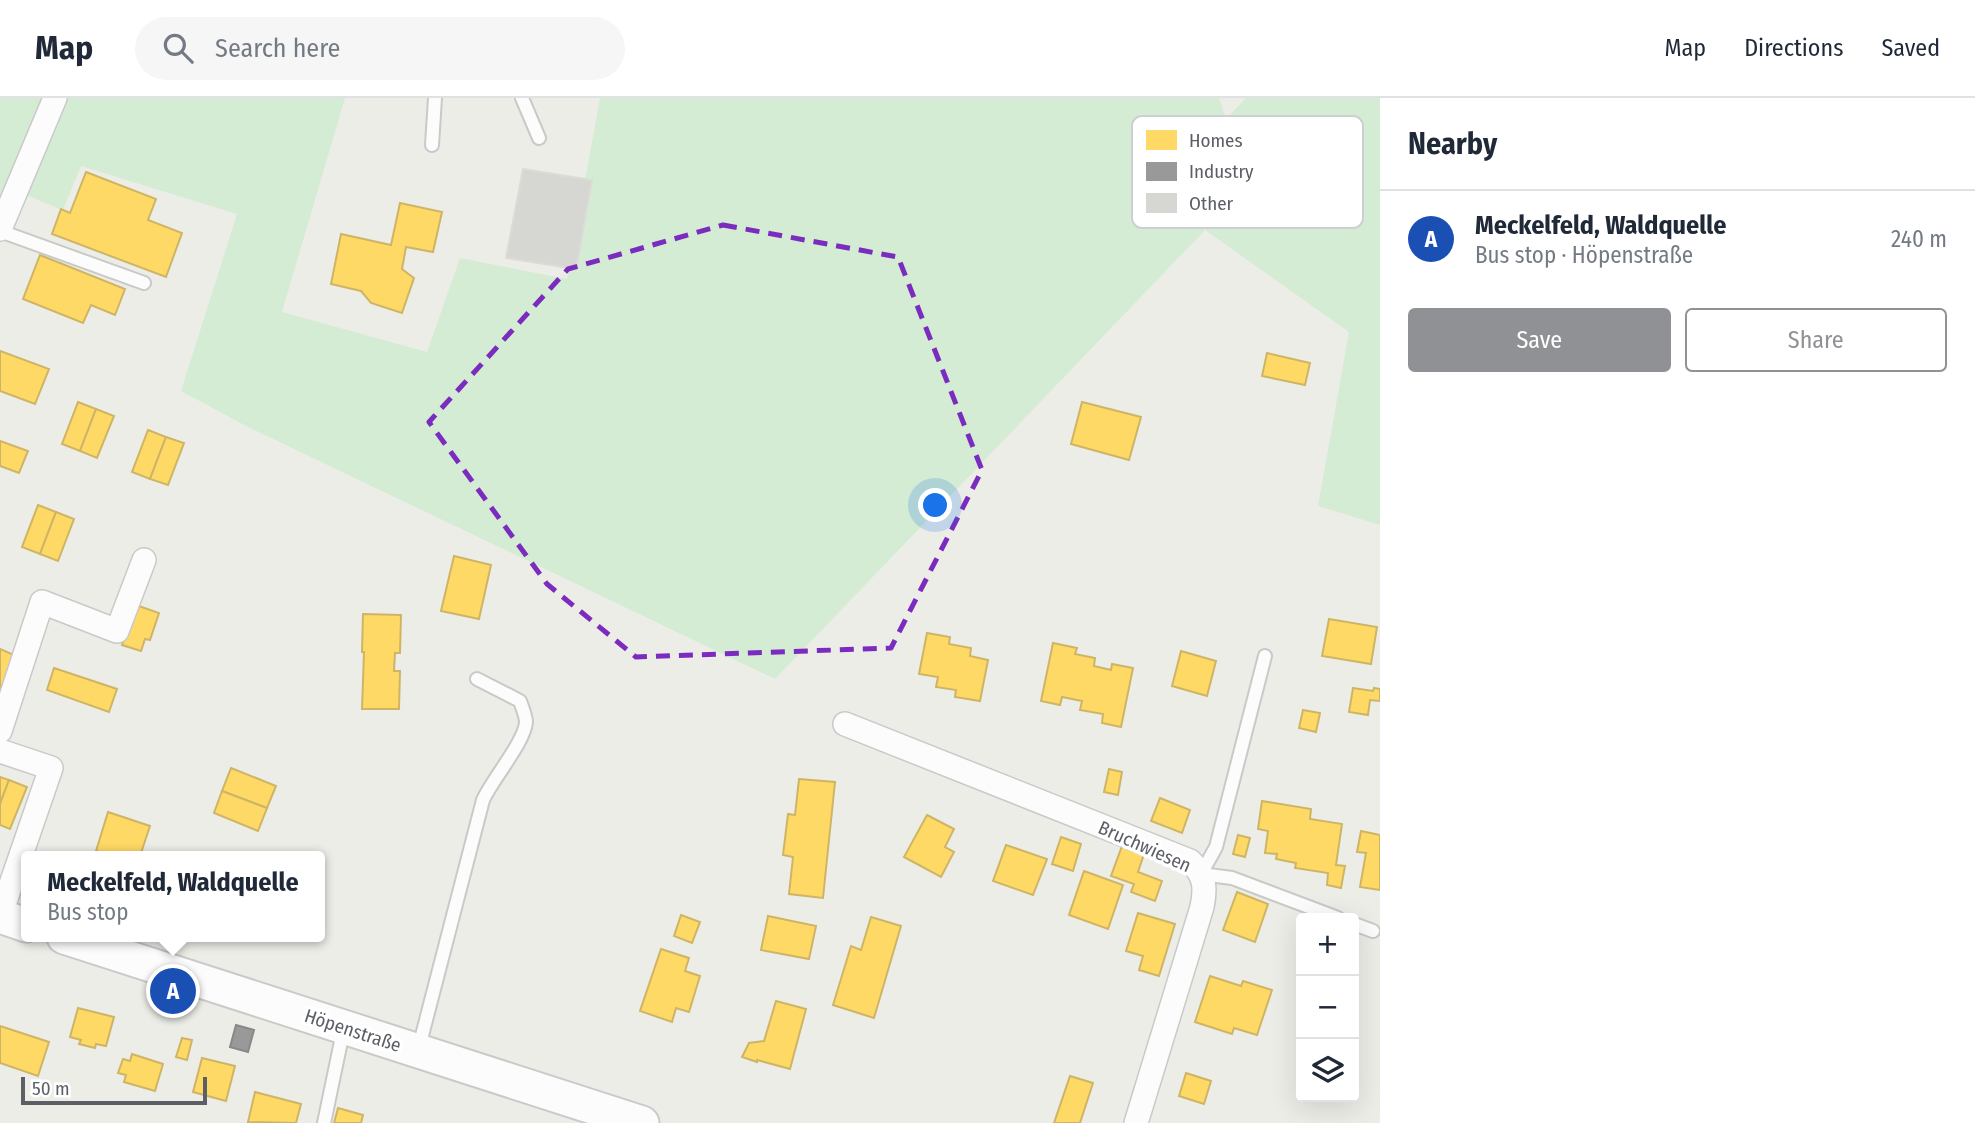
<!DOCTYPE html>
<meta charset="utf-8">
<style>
:root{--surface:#fff;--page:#f6f6f7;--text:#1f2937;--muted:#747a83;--line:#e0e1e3;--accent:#8f9194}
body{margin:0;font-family:"Fira Sans Condensed",sans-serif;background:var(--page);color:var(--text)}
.controls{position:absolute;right:21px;bottom:21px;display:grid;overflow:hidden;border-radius:7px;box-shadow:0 7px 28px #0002}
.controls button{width:63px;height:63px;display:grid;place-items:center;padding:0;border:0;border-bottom:2px solid var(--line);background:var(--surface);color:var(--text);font:35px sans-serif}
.scale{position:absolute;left:21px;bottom:18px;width:186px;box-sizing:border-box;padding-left:7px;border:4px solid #5c6066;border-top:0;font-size:19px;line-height:24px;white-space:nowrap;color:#5c6066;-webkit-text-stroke:5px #fff;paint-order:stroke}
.you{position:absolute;left:936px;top:408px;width:24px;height:24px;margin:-18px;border:5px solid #fff;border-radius:50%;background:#1a73e8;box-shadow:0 0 0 10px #1a73e833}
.badge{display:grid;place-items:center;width:46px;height:46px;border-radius:50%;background:var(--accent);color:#fff;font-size:23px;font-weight:700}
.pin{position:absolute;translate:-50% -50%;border:4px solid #fff;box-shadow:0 2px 7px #0006}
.popup{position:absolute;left:21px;top:753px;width:304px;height:91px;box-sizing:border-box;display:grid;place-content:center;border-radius:7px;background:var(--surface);filter:drop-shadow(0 2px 5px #0005);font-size:23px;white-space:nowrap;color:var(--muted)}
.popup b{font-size:26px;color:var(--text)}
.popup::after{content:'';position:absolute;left:50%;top:100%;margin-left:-14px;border:14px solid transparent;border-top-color:var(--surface)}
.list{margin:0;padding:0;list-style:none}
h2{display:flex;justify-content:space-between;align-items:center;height:91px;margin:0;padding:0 28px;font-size:30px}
h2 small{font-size:23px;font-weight:400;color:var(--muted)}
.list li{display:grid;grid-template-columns:46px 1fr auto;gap:21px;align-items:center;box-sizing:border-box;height:98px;padding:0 28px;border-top:2px solid var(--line)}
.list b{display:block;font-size:26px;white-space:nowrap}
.list p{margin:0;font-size:23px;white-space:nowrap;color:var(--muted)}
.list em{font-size:23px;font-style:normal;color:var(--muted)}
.actions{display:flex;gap:14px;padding:21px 28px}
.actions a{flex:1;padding:16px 0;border:2px solid var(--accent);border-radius:7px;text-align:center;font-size:24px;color:var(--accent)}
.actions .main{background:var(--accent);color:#fff}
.icon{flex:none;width:38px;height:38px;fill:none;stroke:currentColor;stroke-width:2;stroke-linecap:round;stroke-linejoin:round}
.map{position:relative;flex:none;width:1380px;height:1025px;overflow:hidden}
header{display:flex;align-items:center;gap:42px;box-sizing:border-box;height:98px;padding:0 35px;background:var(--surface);border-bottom:2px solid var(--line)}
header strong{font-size:33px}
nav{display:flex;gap:38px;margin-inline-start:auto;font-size:24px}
.search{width:490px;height:63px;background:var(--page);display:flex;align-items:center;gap:18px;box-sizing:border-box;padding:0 24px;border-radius:38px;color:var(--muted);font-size:26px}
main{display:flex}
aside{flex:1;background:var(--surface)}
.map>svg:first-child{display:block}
</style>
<header>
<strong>Map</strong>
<div class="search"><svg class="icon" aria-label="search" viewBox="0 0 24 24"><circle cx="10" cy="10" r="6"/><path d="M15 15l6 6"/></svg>Search here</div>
<nav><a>Map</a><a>Directions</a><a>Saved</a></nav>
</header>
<main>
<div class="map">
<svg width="1380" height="1025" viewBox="0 0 1380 1025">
<rect width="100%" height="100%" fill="#edede8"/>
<polygon fill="#d4ebd4" points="0,0 345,0 282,214 427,254 460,160 567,181 600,0 1219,0 1226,21 1246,0 1380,0 1380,427 1318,408 1349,234 1205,132 775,581 248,329 181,293 237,116 81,68 63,112 23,96 0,113"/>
<g fill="#ffd966" stroke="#ceb566" stroke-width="2">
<polygon points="86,74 156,101 148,122 182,135 166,179 52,136 61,111 70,115"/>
<polygon points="400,105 442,114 433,154 406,149 402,171 414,180 402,215 371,205 361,193 331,186 341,136 391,147"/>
<polygon points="40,157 125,191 115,217 91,207 83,225 23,201"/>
<polygon points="0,253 49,271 35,306 0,293"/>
<polygon points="1267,255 1310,265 1305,287 1262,278"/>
<polygon points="78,304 96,311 80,353 62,346"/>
<polygon points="1082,304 1141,319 1129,362 1071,346"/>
<polygon points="96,311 114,318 97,360 80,353"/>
<polygon points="148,332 166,339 150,381 132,374"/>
<polygon points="166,339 184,345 168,387 150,381"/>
<polygon points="0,343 28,353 19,375 0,368"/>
<polygon points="38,407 56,414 40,456 22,449"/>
<polygon points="56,414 74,421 58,463 40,456"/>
<polygon points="454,458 491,467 479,521 441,513"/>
<polygon points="136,507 159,515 150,542 145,541 141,553 122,547"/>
<polygon points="363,516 401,517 400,555 395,555 394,573 400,573 399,611 362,611 364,554 362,554"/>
<polygon points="1329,521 1377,529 1371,566 1322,558"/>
<polygon points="927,535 950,539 949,546 971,550 970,558 988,562 980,603 955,599 956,592 936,589 938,579 919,576"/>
<polygon points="1053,545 1077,550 1075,556 1095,560 1094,568 1111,572 1112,566 1133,570 1121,629 1102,625 1103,616 1080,612 1082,603 1062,599 1060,607 1041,603"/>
<polygon points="0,551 14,557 0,593"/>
<polygon points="1181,553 1216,563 1207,598 1172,588"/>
<polygon points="54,570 117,591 109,614 47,592"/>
<polygon points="1353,590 1373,593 1374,590 1380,591 1380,603 1370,602 1368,617 1349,614"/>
<polygon points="1303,612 1320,615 1316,634 1299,630"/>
<polygon points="231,670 276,688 267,710 222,693"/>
<polygon points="1109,671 1122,674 1118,697 1104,694"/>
<polygon points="0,679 9,682 0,706"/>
<polygon points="799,681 835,684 823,800 789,796 793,759 783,757 788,716 795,717"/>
<polygon points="9,682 27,689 10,731 0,727 0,706"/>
<polygon points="222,693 267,710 258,733 214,715"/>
<polygon points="1160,700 1190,712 1182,735 1151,723"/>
<polygon points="1262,703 1311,711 1310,721 1342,726 1336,767 1345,768 1341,790 1327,787 1328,775 1295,770 1296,765 1276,761 1277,756 1265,755 1268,733 1258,731"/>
<polygon points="108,714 150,728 140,758 111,758 96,753"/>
<polygon points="927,717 954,731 945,749 954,754 941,779 904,759"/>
<polygon points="1361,733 1380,737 1380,792 1360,789 1366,755 1357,754"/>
<polygon points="1238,737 1250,740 1245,759 1233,756"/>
<polygon points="1061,739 1081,746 1073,773 1052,766"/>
<polygon points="1006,747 1047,761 1033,797 993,783"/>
<polygon points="1122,748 1144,756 1138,774 1162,783 1155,803 1131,794 1134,786 1111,778"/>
<polygon points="1084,773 1123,787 1108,831 1069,817"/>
<polygon points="1237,794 1268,806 1255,844 1223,832"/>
<polygon points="1138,815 1175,826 1159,878 1139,872 1143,858 1126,853"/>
<polygon points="681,817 700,824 692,845 674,838"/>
<polygon points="768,818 816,828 809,861 761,852"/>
<polygon points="871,819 901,828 874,920 833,907 851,848 861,852"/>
<polygon points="661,851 689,860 685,873 700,878 689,914 676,910 672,924 640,913"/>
<polygon points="1210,878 1241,888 1243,883 1272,892 1257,937 1234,930 1232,936 1195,924"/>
<polygon points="776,903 806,911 790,971 757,962 757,964 742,959 749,945 764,943"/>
<polygon points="78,910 114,919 106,948 96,946 95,950 79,946 81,942 70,939"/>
<polygon points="0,928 49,944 38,978 0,965"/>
<polygon points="182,940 192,942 187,962 176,959"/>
<polygon points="132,956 163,966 155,993 124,984 126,977 118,975 123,961 130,963"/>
<polygon points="202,960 235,968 226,1003 193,994"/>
<polygon points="1186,975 1211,983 1204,1006 1179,998"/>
<polygon points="1070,978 1093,985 1080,1025 1054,1025"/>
<polygon points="255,994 301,1006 296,1025 248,1024"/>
<polygon points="338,1010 363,1017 361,1025 334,1025"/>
</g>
<polygon fill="#999" stroke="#87888a" stroke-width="2" points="236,927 254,932 248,954 230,949"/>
<polygon fill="#d6d6d3" stroke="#dcdbd6" stroke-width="2" points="523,71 592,82 576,171 506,160"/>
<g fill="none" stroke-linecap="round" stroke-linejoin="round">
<defs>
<g id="lane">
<polyline points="522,0 539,40"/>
<polyline points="432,47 435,0"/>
<polyline points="0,133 144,185"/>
<polyline points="1265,558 1216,749 1201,776 1232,780 1338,820"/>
<polyline points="1354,826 1373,833"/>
<path d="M418,953L483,702C492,682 525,643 526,624C526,618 522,609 520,603L477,581"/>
<polyline points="324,1025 344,929"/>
</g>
<g id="street">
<polyline points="0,131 55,0"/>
<path d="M845,626L1190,763C1205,777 1206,790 1202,809L1136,1025"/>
<polyline points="0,633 42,504 117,533 144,462"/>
<polyline points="0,653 51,670 0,818"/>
</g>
<g id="secondary">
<polyline points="0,818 26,827"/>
<polyline points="64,839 642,1025"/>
</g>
</defs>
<use href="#lane" stroke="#c9cac8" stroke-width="16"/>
<use href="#street" stroke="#c9cac8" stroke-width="26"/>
<use href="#secondary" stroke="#c9caca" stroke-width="37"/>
<use href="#lane" stroke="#fcfcfc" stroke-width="12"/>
<use href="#street" stroke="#fcfcfc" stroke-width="23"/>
<use href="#secondary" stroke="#fcfcfc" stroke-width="33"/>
</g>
<path fill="none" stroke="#7b2cbf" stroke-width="5" stroke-dasharray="14 9" stroke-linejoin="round" d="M723,127L898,159L982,372L891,550L636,559L547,486L429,324L568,171Z"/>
<g text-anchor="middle" stroke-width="7" stroke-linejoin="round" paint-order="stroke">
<g font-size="19" fill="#5c6066" stroke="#fff">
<text transform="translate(1145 748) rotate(24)" y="7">Bruchwiesen</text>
<text transform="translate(353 932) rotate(18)" y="7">Höpenstraße</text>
</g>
</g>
<rect x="1132" y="18" width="231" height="112" rx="10" fill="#fff" stroke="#cecfd1" stroke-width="2"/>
<rect x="1146" y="32" width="31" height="20" fill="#ffd966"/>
<rect x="1146" y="64" width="31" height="19" fill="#999"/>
<rect x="1146" y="95" width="31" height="20" fill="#d6d6d3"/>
<g font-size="19" fill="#5c6066">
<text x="1189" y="49">Homes</text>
<text x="1189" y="80">Industry</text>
<text x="1189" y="112">Other</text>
</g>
</svg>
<div class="controls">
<button>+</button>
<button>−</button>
<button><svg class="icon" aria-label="layers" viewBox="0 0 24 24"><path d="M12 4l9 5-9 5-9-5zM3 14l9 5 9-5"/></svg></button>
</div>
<div class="scale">50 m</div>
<div class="you"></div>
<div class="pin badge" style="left:173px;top:893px;background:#1a4fb4">A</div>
<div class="popup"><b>Meckelfeld, Waldquelle</b>Bus stop</div>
</div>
<aside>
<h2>Nearby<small></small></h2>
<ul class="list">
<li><span class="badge" style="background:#1a4fb4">A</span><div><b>Meckelfeld, Waldquelle</b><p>Bus stop · Höpenstraße</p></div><em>240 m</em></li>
</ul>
<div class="actions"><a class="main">Save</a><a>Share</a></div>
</aside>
</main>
